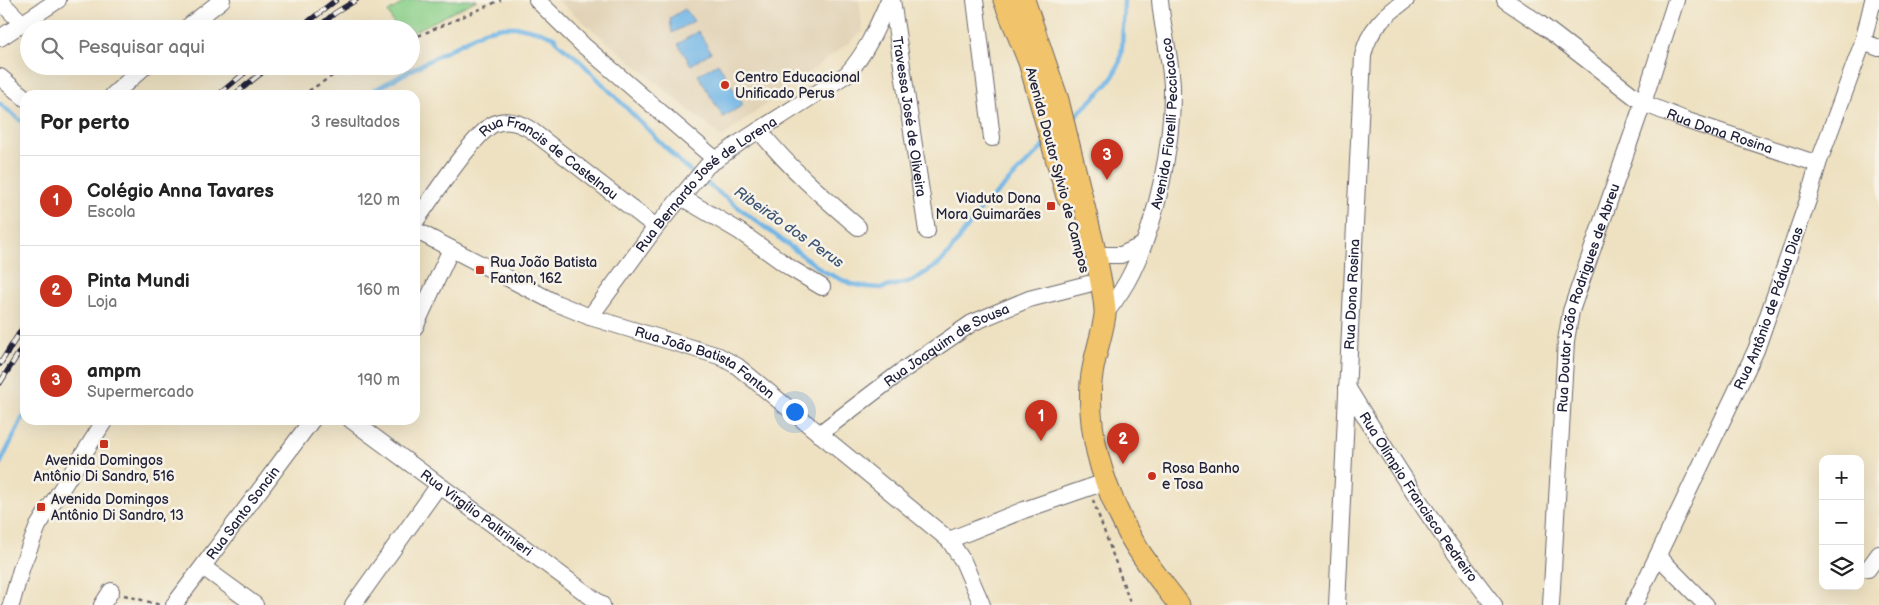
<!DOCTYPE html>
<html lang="pt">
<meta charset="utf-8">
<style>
:root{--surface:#fff;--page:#f6f6f6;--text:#222;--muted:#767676;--line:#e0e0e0;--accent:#c8321e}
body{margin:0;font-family:"Balsamiq Sans",sans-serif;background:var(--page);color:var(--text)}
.controls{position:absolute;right:15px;bottom:15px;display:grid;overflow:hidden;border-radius:10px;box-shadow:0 5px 20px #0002}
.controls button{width:45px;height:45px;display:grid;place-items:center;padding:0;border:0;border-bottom:1px solid var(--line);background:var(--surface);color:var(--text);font:25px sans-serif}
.you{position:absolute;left:794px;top:411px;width:18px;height:18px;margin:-12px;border:4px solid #fff;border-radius:50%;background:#1a73e8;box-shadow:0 0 0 8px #1a73e833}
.badge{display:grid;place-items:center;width:32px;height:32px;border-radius:50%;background:var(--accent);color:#fff;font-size:16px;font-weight:700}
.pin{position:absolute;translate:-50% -41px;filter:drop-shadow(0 1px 2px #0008)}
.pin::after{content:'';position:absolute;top:26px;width:18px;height:15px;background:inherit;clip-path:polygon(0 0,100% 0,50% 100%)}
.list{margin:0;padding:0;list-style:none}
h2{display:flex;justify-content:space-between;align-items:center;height:65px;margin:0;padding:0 20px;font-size:21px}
h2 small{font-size:16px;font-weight:400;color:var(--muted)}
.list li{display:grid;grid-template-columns:32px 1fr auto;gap:15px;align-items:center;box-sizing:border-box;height:90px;padding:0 20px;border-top:1px solid var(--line)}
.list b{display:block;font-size:19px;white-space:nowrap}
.list p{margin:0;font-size:16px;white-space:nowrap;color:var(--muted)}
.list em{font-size:16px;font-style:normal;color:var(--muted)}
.icon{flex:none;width:28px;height:28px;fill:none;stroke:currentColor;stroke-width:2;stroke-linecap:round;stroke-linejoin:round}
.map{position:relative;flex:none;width:1879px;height:605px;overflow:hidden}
.search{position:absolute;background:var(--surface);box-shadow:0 5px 20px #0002;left:20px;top:20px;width:400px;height:55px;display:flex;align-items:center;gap:12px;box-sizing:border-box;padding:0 18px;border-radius:28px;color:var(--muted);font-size:19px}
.panel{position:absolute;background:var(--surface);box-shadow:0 5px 20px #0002;left:20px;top:90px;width:400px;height:335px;border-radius:15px}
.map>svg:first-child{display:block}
</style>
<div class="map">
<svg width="1879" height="605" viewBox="0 0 1879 605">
<rect width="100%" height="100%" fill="#f7f3e8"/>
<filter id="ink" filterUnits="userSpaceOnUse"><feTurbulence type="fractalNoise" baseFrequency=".02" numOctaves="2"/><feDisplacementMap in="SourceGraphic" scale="10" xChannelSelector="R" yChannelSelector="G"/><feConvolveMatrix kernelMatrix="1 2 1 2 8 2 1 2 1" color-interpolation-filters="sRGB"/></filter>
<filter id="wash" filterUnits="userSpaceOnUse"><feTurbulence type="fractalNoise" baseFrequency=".0096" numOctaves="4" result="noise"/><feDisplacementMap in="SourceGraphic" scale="20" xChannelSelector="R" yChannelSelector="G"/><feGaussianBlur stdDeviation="1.12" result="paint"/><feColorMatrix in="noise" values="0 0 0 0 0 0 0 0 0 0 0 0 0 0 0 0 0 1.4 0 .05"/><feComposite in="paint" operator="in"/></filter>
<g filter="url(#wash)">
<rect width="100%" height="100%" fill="#eee1c1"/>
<polygon fill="#e1d2b5" points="557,0 859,0 863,32 722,137"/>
<polygon fill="#8bd08a" stroke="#567962" points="408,0 477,0 411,33 411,29 396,29 388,12"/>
<g fill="#70b5e6" stroke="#496c90">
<polygon points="685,9 694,21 672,33 670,18"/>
<polygon points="698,31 711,52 691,65 678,44"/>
<polygon points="718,63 743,105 723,117 698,75"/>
</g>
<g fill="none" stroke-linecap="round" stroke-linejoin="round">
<g stroke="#70b5e6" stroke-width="4.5">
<polyline points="365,95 484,31 503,27 519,27 541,32 554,37 559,44 577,58 685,167 823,271 851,284 867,287 882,288 912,281 939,264 949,253 978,212 1046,144"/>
<polyline points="0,104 25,124"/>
<polyline points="1070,121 1106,86 1114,75 1120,61 1122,48 1124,0"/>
<polyline points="0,464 25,413"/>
</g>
</g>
</g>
<g filter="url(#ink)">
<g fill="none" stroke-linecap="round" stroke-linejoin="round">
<defs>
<g id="minor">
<polyline points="537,0 583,45 716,160"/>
<path id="s1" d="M892,0L927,231"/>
<polyline points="975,0 992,138"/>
<path id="s2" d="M1505,0L1539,23L1643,103L1688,121L1818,164"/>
<polyline points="0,1 22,23"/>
<polyline points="185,29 222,0"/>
<polyline points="0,38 58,0"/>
<polyline points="1863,42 1879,48"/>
<polyline points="0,77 25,98"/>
<polyline points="113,95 145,66"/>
<path d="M759,130C788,167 823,197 858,227"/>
<polyline points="681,197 739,231 792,269 822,287"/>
<path id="s3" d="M415,222C430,201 474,133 494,124C507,118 520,123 531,130L656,227"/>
<path id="s4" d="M415,230L556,303L590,317L719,356L737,366L949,540L963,561L982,605"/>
<polyline points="1096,255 1121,255 1143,245"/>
<path id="s5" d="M1105,314C1115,301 1125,287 1132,272C1157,221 1173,144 1172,87C1171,58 1162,29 1160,0"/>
<path id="s6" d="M590,317L656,227L707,166L739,143L847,74C867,52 877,27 889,0"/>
<polyline points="415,327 451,249"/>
<path id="s7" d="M1347,387C1393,462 1440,536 1494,605"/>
<path id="s8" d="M351,420L602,605"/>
<path id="s9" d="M819,434L902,371L972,323L1029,299L1088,284"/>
<polyline points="949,540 1024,510 1105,482"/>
<polyline points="1658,556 1706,605"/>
<polyline points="203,567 255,605"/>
<polyline points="1868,569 1879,554"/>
<polyline points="11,605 22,566 38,526 105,420"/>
<polyline points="102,605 111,591"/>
<path id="s10" d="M174,605L312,420"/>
<polyline points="353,605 439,485"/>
<path id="s11" d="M1337,605L1363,56C1368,30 1385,15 1406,0"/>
<path id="s12" d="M1551,605L1566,341L1571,311L1643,103L1676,0"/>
<path id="s13" d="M1634,605L1756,350L1808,200L1818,164L1863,42L1873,0"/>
</g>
<g id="major">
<polyline points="1004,0 1029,62 1067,197"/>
<path d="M1024,0L1058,100L1096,255C1098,270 1106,301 1105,315C1102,337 1093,359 1091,382C1087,436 1104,487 1129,534C1142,559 1162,582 1179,605"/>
</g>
</defs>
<use href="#minor" stroke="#69656a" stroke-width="18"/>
<use href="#major" stroke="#69656a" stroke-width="23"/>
<g stroke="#69656a" stroke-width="2.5" stroke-dasharray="4 4" stroke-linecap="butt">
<polyline points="411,39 501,0"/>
<polyline points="141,95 143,93 145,95"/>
<polyline points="302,95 348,66"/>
<polyline points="1093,500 1131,605"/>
<polyline points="124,595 160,605"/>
</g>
<use href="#minor" stroke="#fff" stroke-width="16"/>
<use href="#major" stroke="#f1c36a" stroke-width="21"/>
<defs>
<g id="rail">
<polyline points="299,29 336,0"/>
<polyline points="316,29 335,13 356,0"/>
<polyline points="218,95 253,66"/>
<polyline points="234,95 270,66"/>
<polyline points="0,364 25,324"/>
<polyline points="0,383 25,343"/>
</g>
</defs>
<use href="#rail" stroke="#22223b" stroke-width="5.5"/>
<use href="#rail" stroke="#f7f3e8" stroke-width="4" stroke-dasharray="11" stroke-linecap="butt"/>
</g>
</g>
<g fill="#c8321e" stroke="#f7f3e8" stroke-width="2">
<circle cx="725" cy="85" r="5"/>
<rect x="1046" y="201" width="10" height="10" rx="2.5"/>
<rect x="475" y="265" width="10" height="10" rx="2.5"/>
<rect x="99" y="439" width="10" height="10" rx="2.5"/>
<circle cx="1152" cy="476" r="5"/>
<rect x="36" y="502" width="10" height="10" rx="2.5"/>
</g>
<g text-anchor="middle" stroke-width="5" stroke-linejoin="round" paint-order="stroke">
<g font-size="14" fill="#22223b" stroke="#f7f3e8" text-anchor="start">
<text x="735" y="82">Centro Educacional<tspan x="735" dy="16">Unificado Perus</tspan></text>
<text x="1041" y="203" text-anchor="end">Viaduto Dona<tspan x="1041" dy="16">Mora Guimarães</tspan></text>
<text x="490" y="267">Rua João Batista<tspan x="490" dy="16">Fanton, 162</tspan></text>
<text x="104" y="465" text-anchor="middle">Avenida Domingos<tspan x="104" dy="16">Antônio Di Sandro, 516</tspan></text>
<text x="1162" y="473">Rosa Banho<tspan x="1162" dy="16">e Tosa</tspan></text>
<text x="51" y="504">Avenida Domingos<tspan x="51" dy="16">Antônio Di Sandro, 13</tspan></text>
</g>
<g font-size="14" fill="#22223b" stroke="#f7f3e8">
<text dy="5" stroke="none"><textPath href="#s1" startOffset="118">Travessa José de Oliveira</textPath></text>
<text dy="5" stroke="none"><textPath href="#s5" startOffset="204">Avenida Fiorelli Peccicacco</textPath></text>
<text dy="5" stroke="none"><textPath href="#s2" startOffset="254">Rua Dona Rosina</textPath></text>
<text dy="5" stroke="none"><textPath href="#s3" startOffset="192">Rua Francis de Castelnau</textPath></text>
<text transform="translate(1058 170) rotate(75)" y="5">Avenida Doutor Sylvio de Campos</text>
<text dy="5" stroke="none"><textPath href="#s6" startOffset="178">Rua Bernardo José de Lorena</textPath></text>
<text dy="5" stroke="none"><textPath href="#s11" startOffset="311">Rua Dona Rosina</textPath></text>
<text dy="5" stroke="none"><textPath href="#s12" startOffset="311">Rua Doutor João Rodrigues de Abreu</textPath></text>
<text dy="5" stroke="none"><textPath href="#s13" startOffset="326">Rua Antônio de Pádua Dias</textPath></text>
<text dy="5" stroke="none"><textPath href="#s9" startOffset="156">Rua Joaquim de Sousa</textPath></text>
<text dy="5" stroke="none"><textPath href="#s4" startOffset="320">Rua João Batista Fanton</textPath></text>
<text dy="5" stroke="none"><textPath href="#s7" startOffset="131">Rua Olímpio Francisco Pedreiro</textPath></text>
<text dy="5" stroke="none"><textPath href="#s10" startOffset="115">Rua Santo Soncin</textPath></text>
<text dy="5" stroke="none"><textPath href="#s8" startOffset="156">Rua Virgílio Paltrinieri</textPath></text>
</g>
<g font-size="15" font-style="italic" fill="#3d5577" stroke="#f7f3e8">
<text transform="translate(789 227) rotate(35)" y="5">Ribeirão dos Perus</text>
</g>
</g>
</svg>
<div class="controls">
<button>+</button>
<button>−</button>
<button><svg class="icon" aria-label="layers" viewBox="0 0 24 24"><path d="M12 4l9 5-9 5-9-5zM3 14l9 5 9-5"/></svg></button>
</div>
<div class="you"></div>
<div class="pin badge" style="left:1041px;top:441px">1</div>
<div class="pin badge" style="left:1123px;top:464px">2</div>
<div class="pin badge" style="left:1107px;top:180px">3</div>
<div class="search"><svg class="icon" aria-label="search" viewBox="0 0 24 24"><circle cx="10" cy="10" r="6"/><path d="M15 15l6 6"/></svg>Pesquisar aqui</div>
<section class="panel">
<h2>Por perto<small>3 resultados</small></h2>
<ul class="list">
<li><span class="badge">1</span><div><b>Colégio Anna Tavares</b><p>Escola</p></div><em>120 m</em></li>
<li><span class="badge">2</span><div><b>Pinta Mundi</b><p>Loja</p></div><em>160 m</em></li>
<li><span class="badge">3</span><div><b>ampm</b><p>Supermercado</p></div><em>190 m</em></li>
</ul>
</section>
</div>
